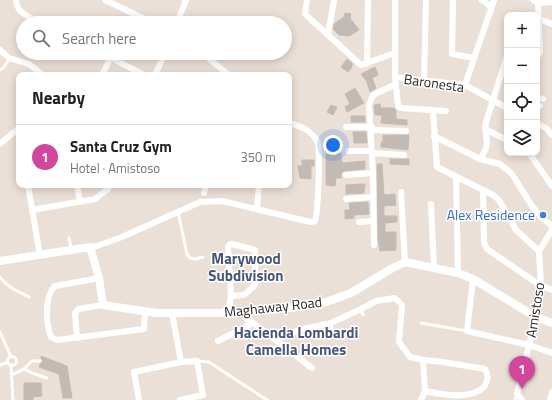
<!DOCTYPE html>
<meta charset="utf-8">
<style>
:root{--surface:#fff;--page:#f2f2f2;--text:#222;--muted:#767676;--line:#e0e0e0;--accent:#db2777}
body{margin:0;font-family:"Titillium Web",sans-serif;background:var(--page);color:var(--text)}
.controls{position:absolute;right:12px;top:12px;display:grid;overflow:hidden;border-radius:8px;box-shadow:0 2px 10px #0003}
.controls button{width:36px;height:36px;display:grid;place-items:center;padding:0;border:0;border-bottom:1px solid var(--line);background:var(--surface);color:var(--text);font:20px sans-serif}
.you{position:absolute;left:333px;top:145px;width:14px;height:14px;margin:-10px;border:3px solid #fff;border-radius:50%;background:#1a73e8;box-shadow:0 0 0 6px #1a73e833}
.badge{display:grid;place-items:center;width:26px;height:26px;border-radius:50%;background:var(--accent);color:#fff;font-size:13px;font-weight:700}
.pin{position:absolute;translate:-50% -33px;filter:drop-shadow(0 1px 2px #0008)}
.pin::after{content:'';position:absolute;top:21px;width:14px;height:12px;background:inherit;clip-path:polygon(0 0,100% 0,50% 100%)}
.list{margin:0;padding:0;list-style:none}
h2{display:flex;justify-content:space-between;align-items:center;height:52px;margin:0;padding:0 16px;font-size:17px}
h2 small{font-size:13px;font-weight:400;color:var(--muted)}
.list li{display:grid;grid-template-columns:26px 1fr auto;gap:12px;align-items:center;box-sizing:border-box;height:64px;padding:0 16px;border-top:1px solid var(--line)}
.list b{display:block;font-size:15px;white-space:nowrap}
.list p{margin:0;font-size:13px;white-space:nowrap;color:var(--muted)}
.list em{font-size:13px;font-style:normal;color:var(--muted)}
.icon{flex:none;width:22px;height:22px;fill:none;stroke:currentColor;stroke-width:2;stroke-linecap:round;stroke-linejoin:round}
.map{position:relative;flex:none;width:552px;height:400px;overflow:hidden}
.search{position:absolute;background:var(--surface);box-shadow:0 2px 10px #0003;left:16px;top:16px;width:276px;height:44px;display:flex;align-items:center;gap:10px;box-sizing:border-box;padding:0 14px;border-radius:22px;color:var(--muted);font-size:15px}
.panel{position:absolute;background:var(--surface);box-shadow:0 2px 10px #0003;left:16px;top:72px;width:276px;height:116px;border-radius:8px}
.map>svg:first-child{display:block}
</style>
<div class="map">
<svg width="552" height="400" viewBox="0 0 552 400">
<rect width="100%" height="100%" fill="#ebe0d7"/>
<g fill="#c2bab5" stroke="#c5bcb2">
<polygon points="345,13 351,14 350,18 359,30 349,36 339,35 333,29 334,24 344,17"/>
<polygon points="347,59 352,63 352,67 348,72 341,67"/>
<polygon points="375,67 378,75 372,78 376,88 370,92 367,82 361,74"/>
<polygon points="355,88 364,103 347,112 345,107 350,104 345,94"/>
<polygon points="380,104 381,108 394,108 396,110 396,119 407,120 407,125 381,123 382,115 375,115 374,105"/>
<polygon points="331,105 337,107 333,115 327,112"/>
<rect x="351" y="116" width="14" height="6"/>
<polygon points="353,132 366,132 367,143 354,143"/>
<polygon points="383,135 409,135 408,150 381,147 381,142 383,142"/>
<polygon points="341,153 342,163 365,161 365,169 344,171 341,174 341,178 336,178 335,186 326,185 326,154"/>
<polygon points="390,159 409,159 409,165 390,164"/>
<polygon points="302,160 314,160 314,166 311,166 311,179 300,178 298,166 302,166"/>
<polygon points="377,164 382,164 384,195 395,194 396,205 384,206 384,216 397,216 397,222 385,223 385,232 396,232 396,250 380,251 378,239"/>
<polygon points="365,184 364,193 346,194 346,185"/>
<polygon points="368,202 369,214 354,215 354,218 345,219 345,210 350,210 349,203"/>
<polygon points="41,356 67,366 72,398 63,398 59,374 39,367 40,364 43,361 41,358"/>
<polygon points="24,383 41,383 42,396 33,397 33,400 24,400"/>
</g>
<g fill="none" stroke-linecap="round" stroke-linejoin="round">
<g stroke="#fff" stroke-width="3">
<polyline points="0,70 4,67 10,58"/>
<polyline points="178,212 187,254 190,258 195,259 203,257"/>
<polyline points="69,238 71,248"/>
<path d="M0,277C7,287 18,291 29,297"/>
<polyline points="361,309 363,315"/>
<polyline points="331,323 332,329"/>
<polyline points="421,323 467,331"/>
<polyline points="0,332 11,357"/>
<circle cx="12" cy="361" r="4.5"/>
<polyline points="197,361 209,362 267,400"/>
<polyline points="0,365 8,362"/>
<polyline points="11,365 13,400"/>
<polyline points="24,369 32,373 47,378"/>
<polyline points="12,375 24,369 32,361 40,361"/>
<polyline points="515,400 517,394"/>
</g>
<g stroke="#fff" stroke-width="6">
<path d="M16,0C16,13 31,18 41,23"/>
<polyline points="105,0 153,23"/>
<polyline points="307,0 305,14 361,65 395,53"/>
<polyline points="395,0 395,77 398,106 401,108 446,111"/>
<polyline points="453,0 452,54 474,58"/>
<polyline points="482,0 491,7"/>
<polyline points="533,0 538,3 552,2"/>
<polyline points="539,19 552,24"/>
<polyline points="177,23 186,0"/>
<polyline points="328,34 334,0"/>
<polyline points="0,50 9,58 29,64 43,75"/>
<polyline points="102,53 144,75"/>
<polyline points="202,53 229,75"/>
<polyline points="537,58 540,51 538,3"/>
<polyline points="367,64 368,0"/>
<polyline points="102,75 111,57"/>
<polyline points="155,75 165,53"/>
<polyline points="395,77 465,85 507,108"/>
<polyline points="424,80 426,0"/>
<polyline points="465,85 494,0"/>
<polyline points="537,97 543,99"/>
<polyline points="537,105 540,106"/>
<polyline points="433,111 437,167 493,195 499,200 516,230 539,251"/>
<polyline points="537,124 546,128 552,135"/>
<polyline points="346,127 372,127"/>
<polyline points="485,129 507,140"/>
<polyline points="372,130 406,131"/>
<polyline points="434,136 480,159 500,164 512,174 532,206 542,218 552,226"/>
<polyline points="0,144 19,128"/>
<polyline points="348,151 372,151"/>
<polyline points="372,153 404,155"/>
<polyline points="529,153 552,186"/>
<path d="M480,159C493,140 483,140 486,122L507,56"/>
<polyline points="346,175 373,173"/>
<polyline points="456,177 458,273"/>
<polyline points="28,185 40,256"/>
<polyline points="77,185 80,202"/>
<polyline points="483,191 484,243 487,249 541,286 552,290"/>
<polyline points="401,192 405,262"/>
<polyline points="204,193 206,185"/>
<polyline points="346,199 373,197"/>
<polyline points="431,204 434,268"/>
<polyline points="257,209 259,185"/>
<polyline points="32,210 95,199 108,189 111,185"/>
<polyline points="359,222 374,221"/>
<polyline points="374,245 373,173 369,105 373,95 396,84"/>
<path d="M90,247L97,246L122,237L200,202L222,201L311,222L315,221C318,212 321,147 317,141C311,130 300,126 289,123"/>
<path d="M99,278L55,286C44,296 46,324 51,337L57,340L144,329L145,311"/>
<polyline points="473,279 467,331 529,345 552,353"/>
<polyline points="243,312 247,316 246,318 249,322 251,321 312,368"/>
<polyline points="172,313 181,362"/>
<polyline points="228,313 231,296 228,247 230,244 232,244 255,250 255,285 244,295 231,296"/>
<polyline points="77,338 75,313 78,309 103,305"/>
<path d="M274,339L299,330L331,323L361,309L376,301L395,298L402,305L399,342L410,357L423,360L443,362L485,369C489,375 488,381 484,387C471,400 443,395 425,391"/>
<polyline points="218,341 253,323"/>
<polyline points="139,400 134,372 181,362 197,361 203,395 180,400"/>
<polyline points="421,400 425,391 423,360"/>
<polyline points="522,400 517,394 536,317 541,286 539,251 552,230"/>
<polyline points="550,400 552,392"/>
</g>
<polyline stroke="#fff" stroke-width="8" points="0,261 90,247 99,278 103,305 156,313 228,313 292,308 326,302 351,293 391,269 405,262 458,273 473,279 536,317 552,323"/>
</g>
<circle fill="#3f7fe0" stroke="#fff" stroke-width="1.5" cx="543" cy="215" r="4"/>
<g text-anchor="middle" stroke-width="3" stroke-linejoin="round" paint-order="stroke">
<g font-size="14" fill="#272727" stroke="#fff">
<text transform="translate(434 83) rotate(8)" y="5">Baronesta</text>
<text transform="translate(273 307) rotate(-6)" y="5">Maghaway Road</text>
<text transform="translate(535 310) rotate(-81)" y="5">Amistoso</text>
</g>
<g font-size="14" fill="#366cbe" stroke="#fff" text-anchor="end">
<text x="535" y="220">Alex Residence</text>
</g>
<g font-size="15" font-weight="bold" fill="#475678" stroke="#fff">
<text x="246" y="264">Marywood<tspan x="246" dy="17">Subdivision</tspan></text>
<text x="296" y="338">Hacienda Lombardi<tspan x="296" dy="17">Camella Homes</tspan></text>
</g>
</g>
</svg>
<div class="controls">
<button>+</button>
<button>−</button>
<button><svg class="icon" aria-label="locate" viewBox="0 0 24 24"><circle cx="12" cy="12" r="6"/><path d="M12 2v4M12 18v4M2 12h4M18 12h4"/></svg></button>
<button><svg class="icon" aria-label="layers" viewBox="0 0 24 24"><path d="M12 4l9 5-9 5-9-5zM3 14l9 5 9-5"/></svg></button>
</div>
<div class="you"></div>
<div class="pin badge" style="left:522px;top:389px;background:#d1479c">1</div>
<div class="search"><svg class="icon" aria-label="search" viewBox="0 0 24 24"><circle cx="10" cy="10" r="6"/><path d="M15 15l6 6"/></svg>Search here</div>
<section class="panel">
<h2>Nearby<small></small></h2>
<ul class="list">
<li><span class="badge" style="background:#d1479c">1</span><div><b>Santa Cruz Gym</b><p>Hotel · Amistoso</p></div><em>350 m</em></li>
</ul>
</section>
</div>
